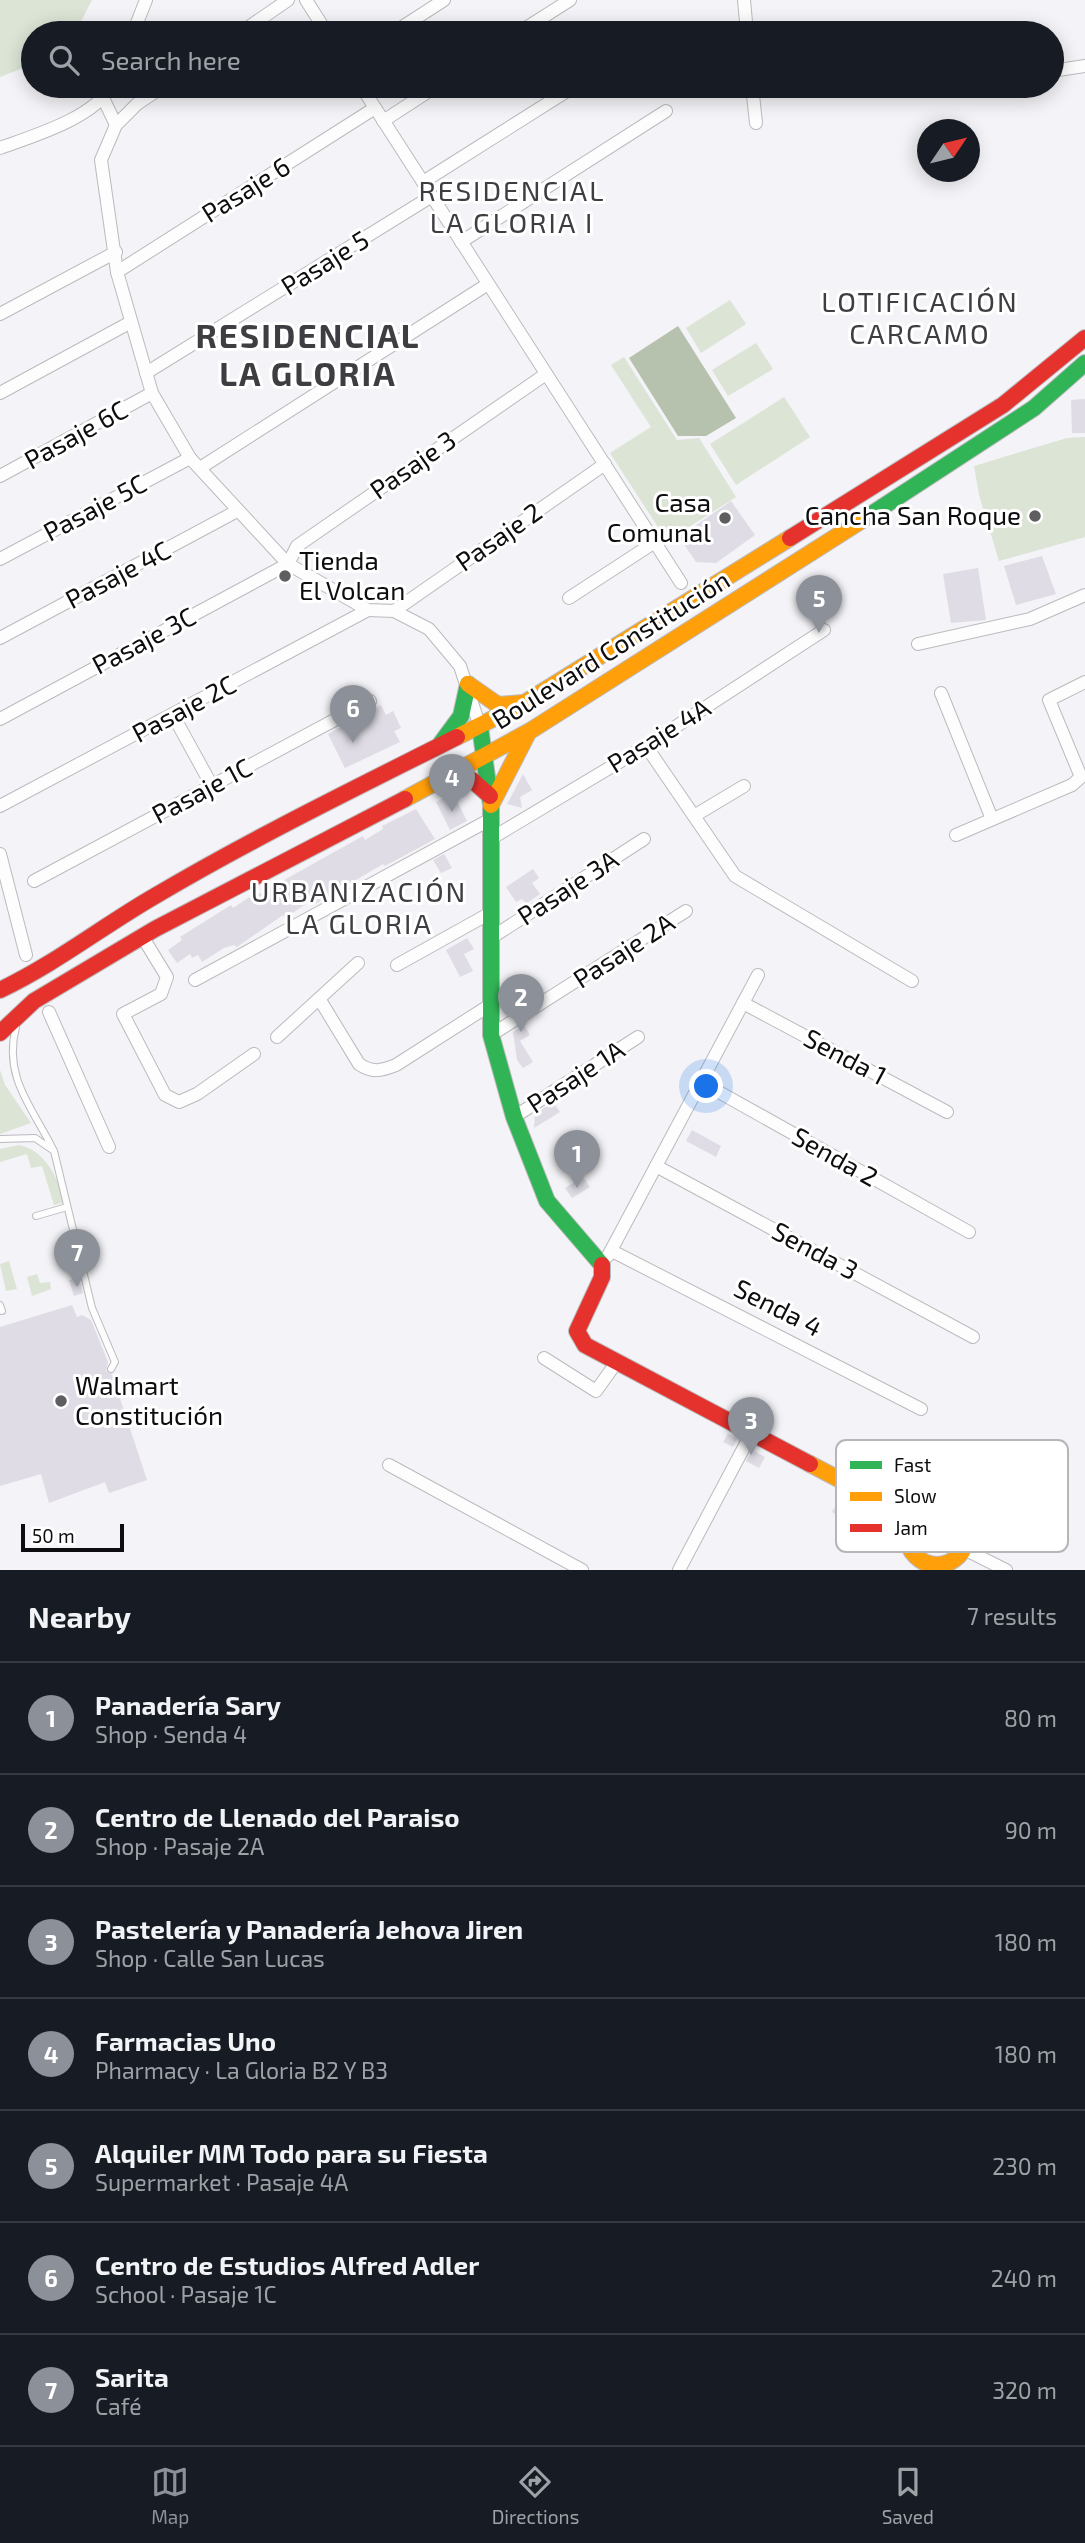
<!DOCTYPE html>
<meta charset="utf-8">
<style>
:root{--surface:#171b24;--page:#20242c;--text:#f1f3f6;--muted:#9ea1a6;--line:#363941;--accent:#8c9099}
body{margin:0;font-family:"Exo 2",sans-serif;background:var(--page);color:var(--text)}
.compass{position:absolute;left:917px;top:119px;width:63px;height:63px;border-radius:50%;background:var(--surface);box-shadow:0 4px 18px #0003;rotate:55deg}
.scale{position:absolute;left:21px;bottom:18px;width:103px;box-sizing:border-box;padding-left:7px;border:4px solid #0d0c0e;border-top:0;font-size:19px;line-height:24px;white-space:nowrap;color:#0d0c0e;-webkit-text-stroke:5px #fff;paint-order:stroke}
.you{position:absolute;left:707px;top:1087px;width:24px;height:24px;margin:-18px;border:5px solid #fff;border-radius:50%;background:#1a73e8;box-shadow:0 0 0 10px #1a73e833}
.badge{display:grid;place-items:center;width:46px;height:46px;border-radius:50%;background:var(--accent);color:#fff;font-size:23px;font-weight:700}
.pin{position:absolute;translate:-50% -58px;filter:drop-shadow(0 2px 4px #0008)}
.pin::after{content:'';position:absolute;top:37px;width:24px;height:21px;background:inherit;clip-path:polygon(0 0,100% 0,50% 100%)}
.list{margin:0;padding:0;list-style:none}
h2{display:flex;justify-content:space-between;align-items:center;height:91px;margin:0;padding:0 28px;font-size:30px}
h2 small{font-size:23px;font-weight:400;color:var(--muted)}
.list li{display:grid;grid-template-columns:46px 1fr auto;gap:21px;align-items:center;box-sizing:border-box;height:112px;padding:0 28px;border-top:2px solid var(--line)}
.list b{display:block;font-size:26px;white-space:nowrap}
.list p{margin:0;font-size:23px;white-space:nowrap;color:var(--muted)}
.list em{font-size:23px;font-style:normal;color:var(--muted)}
.icon{flex:none;width:38px;height:38px;fill:none;stroke:currentColor;stroke-width:2;stroke-linecap:round;stroke-linejoin:round}
.map{position:relative;flex:none;width:1085px;height:1570px;overflow:hidden}
.search{position:absolute;background:var(--surface);box-shadow:0 4px 18px #0003;left:21px;right:21px;top:21px;height:77px;display:flex;align-items:center;gap:18px;box-sizing:border-box;padding:0 24px;border-radius:38px;color:var(--muted);font-size:26px}
.sheet{height:875px;background:var(--surface)}
nav{display:flex;justify-content:space-around;align-items:center;box-sizing:border-box;height:98px;border-top:2px solid var(--line);background:var(--surface);font-size:19px;color:var(--muted)}
nav a{display:grid;justify-items:center;gap:4px}
nav .on{color:var(--accent)}
.map>svg:first-child{display:block}
</style>
<div class="map">
<svg width="1085" height="1570" viewBox="0 0 1085 1570">
<rect width="100%" height="100%" fill="#f4f3f7"/>
<g fill="#dbe4d5">
<polygon points="0,0 92,0 75,33 33,33 33,64 0,77"/>
<polygon points="730,300 746,324 701,353 686,328"/>
<polygon points="756,343 773,369 728,396 712,370"/>
<polygon points="624,357 677,440 699,438 736,497 667,541 610,453 651,427 611,365"/>
<polygon points="784,397 810,437 736,485 710,444"/>
<polygon points="1085,437 1085,537 999,561 979,495 974,466 1067,438"/>
<polygon points="0,1070 5,1085 31,1123 0,1134"/>
<path d="M19,1145C45,1150 58,1178 65,1202L54,1205L42,1166L31,1168L27,1154L0,1162V1149Z"/>
<polygon points="9,1261 17,1289 6,1291 0,1264"/>
<polygon points="37,1274 40,1283 50,1282 51,1289 32,1296 27,1277"/>
</g>
<polygon fill="#b6c1ae" points="678,326 736,418 706,436 678,436 629,358"/>
<g fill="#dfdce5">
<polygon points="1085,399 1085,433 1072,433 1071,400"/>
<polygon points="731,501 755,535 716,563 696,562 679,537"/>
<polygon points="1042,556 1056,594 1016,605 1004,566"/>
<polygon points="978,568 986,620 951,623 943,574"/>
<polygon points="381,705 386,715 393,711 401,728 394,731 400,742 345,768 328,734"/>
<polygon points="523,774 532,790 520,797 522,808 507,804"/>
<polygon points="453,793 467,821 450,830 436,802"/>
<polygon points="416,809 435,839 385,866 383,864 312,906 309,902 285,918 283,915 237,947 234,945 224,948 202,962 198,955 192,958 190,954 177,963 168,950 182,940 180,937 231,905 233,908 257,892 259,894 363,836 365,840 383,829 382,826"/>
<polygon points="444,854 452,868 441,873 433,860"/>
<polygon points="533,869 539,878 532,883 540,894 526,904 522,899 516,902 506,887"/>
<polygon points="467,938 474,949 464,954 473,971 460,977 446,950"/>
<polygon points="524,1025 530,1035 520,1041 533,1062 523,1068 517,1060 513,1032"/>
<polygon points="553,1102 560,1112 534,1128 535,1114"/>
<polygon points="692,1130 721,1146 716,1157 686,1141"/>
<polygon points="583,1177 590,1187 572,1198 565,1188"/>
<polygon points="79,1278 83,1293 74,1296 69,1280"/>
<polygon points="72,1305 77,1317 82,1315 91,1320 108,1362 106,1371 112,1374 147,1480 109,1493 105,1482 49,1503 41,1474 0,1486 0,1327"/>
<polygon points="728,1434 737,1439 733,1447 723,1442"/>
<polygon points="752,1450 765,1457 759,1468 746,1461"/>
<polygon points="842,1495 852,1501 842,1518 832,1512"/>
</g>
<g fill="none" stroke-linecap="round" stroke-linejoin="round">
<defs>
<g id="lane">
<path d="M16,1027C3,1077 32,1107 53,1149"/>
<polyline points="0,1139 35,1138 54,1151 92,1308 115,1362 111,1369"/>
<polyline points="36,1216 67,1207"/>
<polyline points="0,1305 2,1311"/>
</g>
<g id="street">
<polyline points="306,0 327,33"/>
<polyline points="744,0 747,33"/>
<polyline points="133,33 146,0"/>
<polyline points="240,33 288,0"/>
<polyline points="393,33 444,0"/>
<polyline points="518,33 570,0"/>
<polyline points="1052,71 1085,66"/>
<polyline points="164,86 137,104 116,125 101,160 117,272 152,393 190,458 288,564 368,610 394,611 429,629 460,666 480,727"/>
<polyline points="361,86 681,583"/>
<polyline points="752,86 756,123"/>
<polyline points="104,100 116,125"/>
<polyline points="383,121 437,86"/>
<path d="M0,148C33,136 94,118 111,86"/>
<polyline points="423,182 575,86"/>
<polyline points="461,242 666,111"/>
<polyline points="117,272 375,108"/>
<polyline points="0,314 116,252"/>
<polyline points="146,373 432,196"/>
<polyline points="0,393 131,322"/>
<polyline points="200,468 488,284"/>
<polyline points="0,476 152,393"/>
<polyline points="0,559 190,458"/>
<polyline points="569,598 655,542"/>
<polyline points="394,611 605,464"/>
<polyline points="0,638 237,511"/>
<polyline points="918,644 1030,619 1085,595"/>
<polyline points="941,693 992,819"/>
<polyline points="173,715 212,786"/>
<polyline points="0,719 288,564 297,546 546,374"/>
<polyline points="646,746 735,876 912,981"/>
<polyline points="0,806 368,610"/>
<polyline points="694,816 744,786"/>
<polyline points="956,835 1072,785 1081,777 1049,700 1085,682"/>
<polyline points="492,838 646,746 824,630"/>
<polyline points="0,854 26,955"/>
<polyline points="34,881 370,701"/>
<polyline points="142,936 167,977 161,994 123,1014 165,1095 179,1102 197,1094 254,1054"/>
<polyline points="491,938 644,839"/>
<polyline points="397,965 492,912"/>
<polyline points="195,980 491,819"/>
<path d="M320,1000L359,1064C372,1073 381,1071 396,1065L490,1005"/>
<polyline points="743,1003 947,1112"/>
<polyline points="49,1012 109,1147"/>
<polyline points="491,1035 686,911"/>
<polyline points="277,1037 358,963"/>
<polyline points="701,1082 969,1232"/>
<polyline points="514,1117 638,1037"/>
<polyline points="656,1166 973,1337"/>
<polyline points="612,1251 921,1409"/>
<polyline points="608,1256 758,975"/>
<polyline points="544,1358 596,1391 616,1363"/>
<polyline points="389,1465 582,1570"/>
<polyline points="964,1549 1006,1570"/>
<polyline points="679,1570 751,1434"/>
</g>
<g id="fast">
<polyline points="864,519 1034,408 1085,363"/>
<polyline points="480,727 491,805 491,1035 514,1117 547,1201 602,1265"/>
<polyline points="441,743 461,716 468,684"/>
</g>
<g id="slow">
<polyline points="468,684 498,705 523,703"/>
<polyline points="457,737 526,702 790,538"/>
<polyline points="405,799 530,731 864,519"/>
<polyline points="491,805 528,733"/>
<polyline points="810,1464 894,1508 918,1512"/>
<circle cx="937" cy="1535" r="30"/>
</g>
<g id="jam">
<polyline points="790,538 1003,405 1085,338"/>
<polyline points="449,774 472,780 490,796"/>
<path d="M0,990C55,964 103,926 155,896C253,838 356,788 457,737"/>
<polyline points="0,1033 34,1001 155,929 405,799"/>
<polyline points="602,1265 602,1277 577,1331 585,1345 810,1464"/>
</g>
</defs>
<use href="#lane" stroke="#bbbabd" stroke-width="8"/>
<use href="#street" stroke="#bbbabd" stroke-width="14"/>
<use href="#fast" stroke="#bbbabd" stroke-width="18"/>
<use href="#slow" stroke="#bbbabd" stroke-width="18"/>
<use href="#jam" stroke="#bbbabd" stroke-width="18"/>
<use href="#lane" stroke="#fdfdfe" stroke-width="6"/>
<use href="#street" stroke="#fdfdfe" stroke-width="12"/>
<use href="#fast" stroke="#30b455" stroke-width="16"/>
<use href="#slow" stroke="#ff9f0a" stroke-width="16"/>
<use href="#jam" stroke="#e5322d" stroke-width="16"/>
</g>
<g fill="#5e5d60" stroke="#fff" stroke-width="2.5">
<circle cx="1035" cy="516" r="7"/>
<circle cx="725" cy="518" r="7"/>
<circle cx="285" cy="576" r="7"/>
<circle cx="61" cy="1401" r="7"/>
</g>
<g text-anchor="middle" stroke-width="6" stroke-linejoin="round" paint-order="stroke">
<g font-size="26" fill="#0d0c0e" stroke="#fff">
<text transform="translate(246 190) rotate(-32)" y="9">Pasaje 6</text>
<text transform="translate(325 263) rotate(-32)" y="9">Pasaje 5</text>
<text transform="translate(76 435) rotate(-29)" y="9">Pasaje 6C</text>
<text transform="translate(413 465) rotate(-35)" y="9">Pasaje 3</text>
<text transform="translate(95 508) rotate(-28)" y="9">Pasaje 5C</text>
<text transform="translate(499 537) rotate(-35)" y="9">Pasaje 2</text>
<text transform="translate(118 575) rotate(-28)" y="9">Pasaje 4C</text>
<text transform="translate(144 641) rotate(-28)" y="9">Pasaje 3C</text>
<text transform="translate(611 650) rotate(-32)" y="9">Boulevard Constitución</text>
<text transform="translate(184 709) rotate(-28)" y="9">Pasaje 2C</text>
<text transform="translate(659 736) rotate(-32)" y="9">Pasaje 4A</text>
<text transform="translate(202 791) rotate(-28)" y="9">Pasaje 1C</text>
<text transform="translate(568 888) rotate(-33)" y="9">Pasaje 3A</text>
<text transform="translate(624 951) rotate(-33)" y="9">Pasaje 2A</text>
<text transform="translate(845 1057) rotate(28)" y="9">Senda 1</text>
<text transform="translate(576 1077) rotate(-33)" y="9">Pasaje 1A</text>
<text transform="translate(835 1157) rotate(29)" y="9">Senda 2</text>
<text transform="translate(815 1251) rotate(28)" y="9">Senda 3</text>
<text transform="translate(778 1308) rotate(27)" y="9">Senda 4</text>
</g>
<g font-size="26" fill="#0d0c0e" stroke="#fff" text-anchor="end">
<text x="711" y="512">Casa<tspan x="711" dy="30">Comunal</tspan></text>
<text x="1021" y="525">Cancha San Roque</text>
<text x="299" y="570" text-anchor="start">Tienda<tspan x="299" dy="30">El Volcan</tspan></text>
<text x="75" y="1395" text-anchor="start">Walmart<tspan x="75" dy="30">Constitución</tspan></text>
</g>
<g font-size="28" letter-spacing="2" fill="#3e3d42" stroke="#fff">
<text x="512" y="201">RESIDENCIAL<tspan x="512" dy="32">LA GLORIA I</tspan></text>
<text x="920" y="312">LOTIFICACIÓN<tspan x="920" dy="32">CARCAMO</tspan></text>
<text x="359" y="902">URBANIZACIÓN<tspan x="359" dy="32">LA GLORIA</tspan></text>
</g>
<g font-size="33" font-weight="bold" letter-spacing="2" fill="#3e3d42" stroke="#fff">
<text x="308" y="348">RESIDENCIAL<tspan x="308" dy="38">LA GLORIA</tspan></text>
</g>
</g>
<rect x="836" y="1440" width="232" height="112" rx="10" fill="#fff" stroke="#b6b6b7" stroke-width="2"/>
<rect x="850" y="1461" width="32" height="8" fill="#30b455"/>
<rect x="850" y="1492" width="32" height="9" fill="#ff9f0a"/>
<rect x="850" y="1524" width="32" height="8" fill="#e5322d"/>
<g font-size="19" fill="#0d0c0e">
<text x="894" y="1472">Fast</text>
<text x="894" y="1503">Slow</text>
<text x="894" y="1535">Jam</text>
</g>
</svg>
<svg class="compass" viewBox="-18 -18 36 36"><path d="M0-13l5 13h-10z" fill="#e53935"/><path d="M0 13l5-13h-10z" fill="#9ea1a6"/></svg>
<div class="scale">50 m</div>
<div class="you"></div>
<div class="pin badge" style="left:577px;top:1188px">1</div>
<div class="pin badge" style="left:521px;top:1032px">2</div>
<div class="pin badge" style="left:751px;top:1455px">3</div>
<div class="pin badge" style="left:452px;top:812px">4</div>
<div class="pin badge" style="left:819px;top:633px">5</div>
<div class="pin badge" style="left:353px;top:743px">6</div>
<div class="pin badge" style="left:77px;top:1287px">7</div>
<div class="search"><svg class="icon" aria-label="search" viewBox="0 0 24 24"><circle cx="10" cy="10" r="6"/><path d="M15 15l6 6"/></svg>Search here</div>
</div>
<section class="sheet">
<h2>Nearby<small>7 results</small></h2>
<ul class="list">
<li><span class="badge">1</span><div><b>Panadería Sary</b><p>Shop · Senda 4</p></div><em>80 m</em></li>
<li><span class="badge">2</span><div><b>Centro de Llenado del Paraiso</b><p>Shop · Pasaje 2A</p></div><em>90 m</em></li>
<li><span class="badge">3</span><div><b>Pastelería y Panadería Jehova Jiren</b><p>Shop · Calle San Lucas</p></div><em>180 m</em></li>
<li><span class="badge">4</span><div><b>Farmacias Uno</b><p>Pharmacy · La Gloria B2 Y B3</p></div><em>180 m</em></li>
<li><span class="badge">5</span><div><b>Alquiler MM Todo para su Fiesta</b><p>Supermarket · Pasaje 4A</p></div><em>230 m</em></li>
<li><span class="badge">6</span><div><b>Centro de Estudios Alfred Adler</b><p>School · Pasaje 1C</p></div><em>240 m</em></li>
<li><span class="badge">7</span><div><b>Sarita</b><p>Café</p></div><em>320 m</em></li>
</ul>
</section>
<nav>
<a class="on"><svg class="icon" aria-label="map" viewBox="0 0 24 24"><path d="M3 6l6-2 6 2 6-2v14l-6 2-6-2-6 2zM9 4v14M15 6v14"/></svg>Map</a>
<a><svg class="icon" aria-label="directions" viewBox="0 0 24 24"><path d="M12 3l9 9-9 9-9-9zM9 14v-3h6M13 9l2 2-2 2"/></svg>Directions</a>
<a><svg class="icon" aria-label="saved" viewBox="0 0 24 24"><path d="M7 4h10v16l-5-4-5 4z"/></svg>Saved</a>
</nav>
